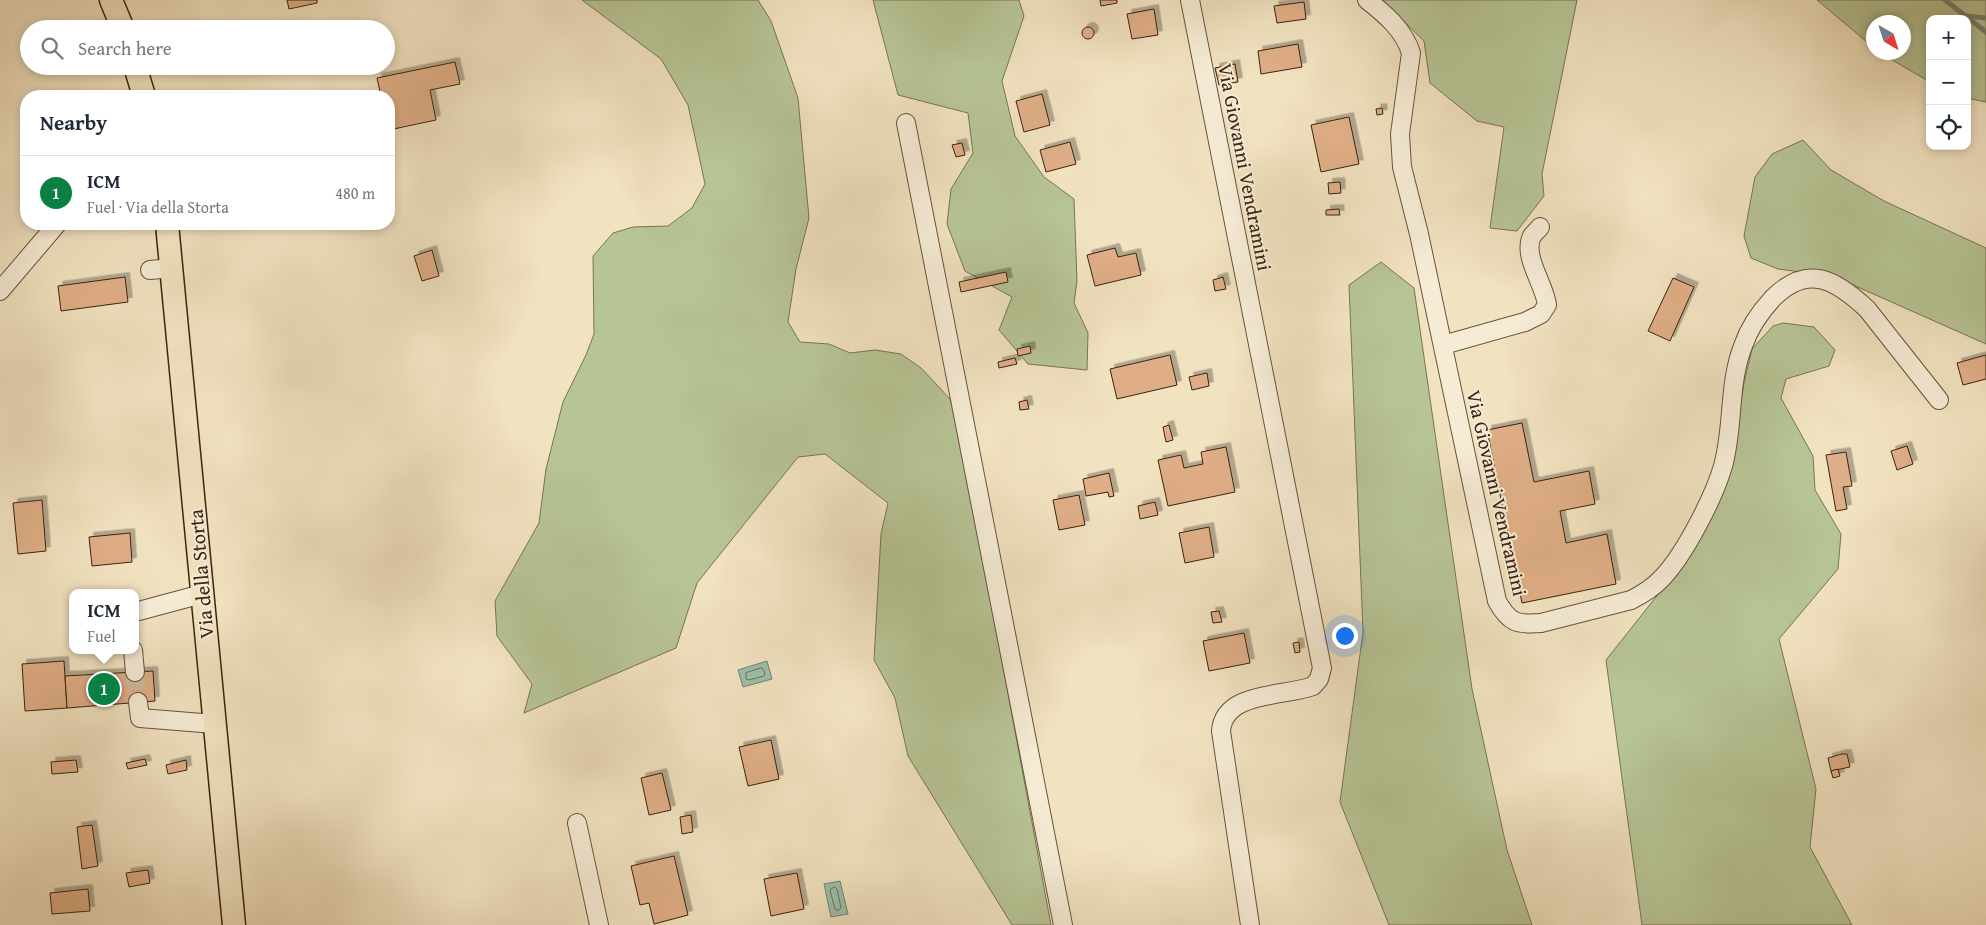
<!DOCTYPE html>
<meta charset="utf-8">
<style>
:root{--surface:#fff;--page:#f6f6f7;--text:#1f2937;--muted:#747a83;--line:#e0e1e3;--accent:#0b8043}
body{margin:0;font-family:"Gentium Book Plus",serif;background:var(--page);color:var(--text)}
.controls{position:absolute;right:15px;top:15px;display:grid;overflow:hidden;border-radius:10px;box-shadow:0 2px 8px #0003}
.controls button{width:45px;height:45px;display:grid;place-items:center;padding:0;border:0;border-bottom:1px solid var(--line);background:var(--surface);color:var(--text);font:25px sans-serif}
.compass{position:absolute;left:1866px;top:15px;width:45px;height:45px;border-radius:50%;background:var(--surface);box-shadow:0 2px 8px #0003;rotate:141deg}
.you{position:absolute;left:1344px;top:635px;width:18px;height:18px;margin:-12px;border:4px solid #fff;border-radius:50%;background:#1a73e8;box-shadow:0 0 0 8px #1a73e833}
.badge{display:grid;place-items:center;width:32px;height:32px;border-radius:50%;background:var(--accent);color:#fff;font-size:16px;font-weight:700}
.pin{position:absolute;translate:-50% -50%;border:2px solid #fff;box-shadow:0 1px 5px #0006}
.popup{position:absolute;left:69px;top:589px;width:70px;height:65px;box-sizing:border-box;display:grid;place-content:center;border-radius:10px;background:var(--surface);filter:drop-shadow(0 1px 4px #0005);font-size:16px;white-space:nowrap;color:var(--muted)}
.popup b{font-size:19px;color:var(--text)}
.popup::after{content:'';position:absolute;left:50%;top:100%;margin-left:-10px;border:10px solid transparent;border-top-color:var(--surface)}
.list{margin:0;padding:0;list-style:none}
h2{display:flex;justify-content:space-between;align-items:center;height:65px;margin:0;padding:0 20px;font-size:21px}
h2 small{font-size:16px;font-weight:400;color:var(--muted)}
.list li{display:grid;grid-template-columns:32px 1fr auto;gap:15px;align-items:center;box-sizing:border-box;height:75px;padding:0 20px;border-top:1px solid var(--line)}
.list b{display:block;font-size:19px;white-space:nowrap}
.list p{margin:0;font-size:16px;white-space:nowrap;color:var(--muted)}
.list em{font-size:16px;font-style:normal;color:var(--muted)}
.icon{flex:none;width:28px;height:28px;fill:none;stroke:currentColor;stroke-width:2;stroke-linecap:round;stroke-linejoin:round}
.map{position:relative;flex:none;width:1986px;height:925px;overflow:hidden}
.search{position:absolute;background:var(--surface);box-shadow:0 2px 8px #0003;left:20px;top:20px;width:375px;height:55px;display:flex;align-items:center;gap:12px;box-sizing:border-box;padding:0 18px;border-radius:28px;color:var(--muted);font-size:19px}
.panel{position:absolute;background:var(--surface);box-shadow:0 2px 8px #0003;left:20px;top:90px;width:375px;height:140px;border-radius:20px}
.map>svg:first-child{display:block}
</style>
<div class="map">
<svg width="1986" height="925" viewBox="0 0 1986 925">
<defs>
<filter id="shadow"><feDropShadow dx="4.5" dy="-4.5" stdDeviation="0" flood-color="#0004"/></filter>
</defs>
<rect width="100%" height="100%" fill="#f1e2c0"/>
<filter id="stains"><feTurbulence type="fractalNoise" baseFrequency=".004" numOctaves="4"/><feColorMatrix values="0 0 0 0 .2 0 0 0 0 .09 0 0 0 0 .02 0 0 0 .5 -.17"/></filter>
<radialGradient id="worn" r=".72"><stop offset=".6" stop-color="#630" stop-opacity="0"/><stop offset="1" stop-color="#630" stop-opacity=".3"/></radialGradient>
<g fill="#b7c495" stroke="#787453">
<polygon points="582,0 758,0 771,21 798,98 809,218 796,269 788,322 800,342 829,344 850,353 875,350 901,354 921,368 950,399 959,429 1051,925 1012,925 908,756 895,698 874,660 881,534 888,503 825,454 798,457 697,583 676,648 524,713 532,684 497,636 495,601 539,523 546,469 563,402 586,355 594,334 593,256 613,233 633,227 668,226 692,208 705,184 688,105 661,59"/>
<polygon points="873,0 1019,0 1024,16 1002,81 1015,136 1044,177 1074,199 1077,281 1074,303 1088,333 1087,370 1028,364 999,330 1012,297 965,271 947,224 951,189 973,153 968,113 898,95"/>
<polygon points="1382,0 1577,0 1542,174 1544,196 1517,231 1490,228 1504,127 1477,121 1430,83 1424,41"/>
<polygon points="1817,0 1986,0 1986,102 1967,98 1967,19 1930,19 1930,82 1880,53 1904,52 1904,22 1874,22 1873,47"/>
<polygon points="1803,140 1831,170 1884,201 1986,248 1986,344 1833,276 1778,269 1751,258 1744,236 1755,177 1772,154"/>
<polygon points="1381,262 1414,288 1472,689 1507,850 1532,925 1389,925 1340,802 1363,632 1349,285"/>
<polygon points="1783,323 1814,327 1835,350 1829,366 1786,379 1781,398 1813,456 1815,490 1841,534 1838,569 1779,639 1816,789 1810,847 1852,925 1642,925 1606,660 1694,549 1730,474 1744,383 1752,349 1773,326"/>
</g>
<g fill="#9cbfac" stroke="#75816e">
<polygon points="767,661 772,679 743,687 738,670"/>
<polygon points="840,881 848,914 831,917 824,884"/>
</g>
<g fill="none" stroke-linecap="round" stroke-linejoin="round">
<g stroke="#6b715e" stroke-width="1">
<polygon points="762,668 765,673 764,676 749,680 746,679 746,673"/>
<polygon points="835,887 837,889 841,908 837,911 835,909 830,890"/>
</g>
<g stroke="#75816e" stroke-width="5">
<polyline points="1945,0 1986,32"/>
<polyline points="1967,16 1986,18"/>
</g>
</g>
<g fill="#dfae86" stroke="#3a2311" filter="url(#shadow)">
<polygon points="287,0 317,0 317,3 289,9"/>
<polygon points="1100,0 1117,0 1117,3 1101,6"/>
<polygon points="1304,2 1306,19 1277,23 1274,6"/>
<polygon points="1154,9 1158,35 1132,39 1127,14"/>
<circle cx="1088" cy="33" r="6"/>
<polygon points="1298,44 1302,67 1261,74 1258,51"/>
<polygon points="455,62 460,84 430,90 436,120 389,130 389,96 381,96 377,78"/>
<polygon points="1235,64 1238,82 1219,85 1215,68"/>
<polygon points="1042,94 1050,125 1024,132 1016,101"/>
<polygon points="1382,108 1383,114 1377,115 1376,109"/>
<polygon points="1349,117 1359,164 1321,172 1311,125"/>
<polygon points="1070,142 1076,164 1046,172 1040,150"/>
<polygon points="962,143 965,155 956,157 952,145"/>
<polygon points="1340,182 1341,193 1329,194 1328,183"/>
<polygon points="1339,209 1340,215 1326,215 1326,210"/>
<polygon points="1115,248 1118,257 1136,253 1141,275 1095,286 1087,255"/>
<polygon points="432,250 439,276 422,281 414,256"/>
<polygon points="1006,272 1008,282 961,292 959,282"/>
<polygon points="125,277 128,302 61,311 58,286"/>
<polygon points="1223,277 1226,289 1215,291 1213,280"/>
<polygon points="1673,278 1694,287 1670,341 1648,331"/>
<polygon points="1030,346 1031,353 1018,356 1017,349"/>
<polygon points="1170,355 1177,385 1117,399 1110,369"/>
<polygon points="1986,355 1986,379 1963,385 1957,363"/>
<polygon points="1015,358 1017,364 999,368 998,362"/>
<polygon points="1207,373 1209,386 1192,390 1189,377"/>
<polygon points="1027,400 1029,409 1020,410 1019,402"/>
<polygon points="1522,423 1534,482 1589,471 1595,504 1560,511 1566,543 1607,534 1616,584 1522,603 1487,430"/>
<polygon points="1169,425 1173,440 1166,442 1163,427"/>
<polygon points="1907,446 1913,464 1897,470 1891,451"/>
<polygon points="1226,447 1235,492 1168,506 1158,460 1181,455 1184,468 1203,464 1201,452"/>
<polygon points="1846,452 1852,486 1843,487 1847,509 1836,511 1826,455"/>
<polygon points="1109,473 1114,496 1109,497 1108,492 1086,496 1083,479"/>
<polygon points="1079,495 1085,525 1059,530 1053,500"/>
<polygon points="42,500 46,551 18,554 13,503"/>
<polygon points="1155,502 1158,515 1140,519 1138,506"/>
<polygon points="1209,527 1214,557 1185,563 1179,533"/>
<polygon points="130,533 132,562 92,566 89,537"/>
<polygon points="1219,611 1222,622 1213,623 1211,612"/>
<polygon points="1244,633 1250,663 1209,671 1203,641"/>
<polygon points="1299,642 1300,652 1295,653 1293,643"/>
<polygon points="64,661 67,708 25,711 22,664"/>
<polygon points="153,671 155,701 67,708 65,676"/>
<polygon points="771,740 779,779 748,786 739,747"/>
<polygon points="1842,754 1847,754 1850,767 1831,771 1828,758"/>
<polygon points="145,759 147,765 128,769 126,763"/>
<polygon points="76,760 78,772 52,774 51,762"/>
<polygon points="186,760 187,770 168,774 166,765"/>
<polygon points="1838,769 1840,776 1833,778 1831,771"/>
<polygon points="662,773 671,810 649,815 641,778"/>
<polygon points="691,815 693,832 682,834 680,817"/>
<polygon points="92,825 98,866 82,869 77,827"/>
<polygon points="674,856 688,915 654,924 649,903 640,905 631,866"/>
<polygon points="148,870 150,883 129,887 126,873"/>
<polygon points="797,873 804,909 771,916 764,879"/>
<polygon points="88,889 90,911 52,914 50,893"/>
</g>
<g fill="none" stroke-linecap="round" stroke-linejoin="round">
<polyline stroke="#ccbc9d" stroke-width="18" stroke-dasharray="18 9" stroke-linecap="butt" points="135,672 138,702"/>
<defs>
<g id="minor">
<path d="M1190,0L1322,668L1319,679L1313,686C1284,697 1224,691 1221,731L1250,925"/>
<path d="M1367,0C1385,14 1404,30 1411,53L1400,134L1402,167L1419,234L1497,601C1509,623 1517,625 1541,623L1631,600C1643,594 1653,588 1662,578C1685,554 1714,497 1723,466C1734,427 1728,384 1743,346C1749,328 1760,312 1773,298C1808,263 1836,280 1867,309L1939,400"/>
<polyline points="906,123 1063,925"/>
<polyline points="150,270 172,268"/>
<polyline points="0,291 57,224"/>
<path d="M1443,345L1525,322L1541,314L1547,305C1545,285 1522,256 1532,236C1534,233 1538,230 1540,227"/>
<polyline points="135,612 202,594"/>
<polyline points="133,650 135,672"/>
<polyline points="138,702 140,718 215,724"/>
<polyline points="577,823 599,925"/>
</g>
<g id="major">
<polyline points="111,0 123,29"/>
<polyline points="135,66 144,96"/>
<polyline points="167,224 234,925"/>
</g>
</defs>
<use href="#minor" stroke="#68533d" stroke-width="20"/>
<use href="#major" stroke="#3a2311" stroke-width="25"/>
<use href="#minor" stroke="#f6ecd6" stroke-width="18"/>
<use href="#major" stroke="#f1e2c0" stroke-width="22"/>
</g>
<g text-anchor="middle" stroke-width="4" stroke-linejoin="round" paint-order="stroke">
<g font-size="20" fill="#3a2311" stroke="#f6ecd6">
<text transform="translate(1245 167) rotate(79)" y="7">Via Giovanni Vendramini</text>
<text transform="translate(1497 493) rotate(77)" y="7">Via Giovanni Vendramini</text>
<text transform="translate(201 574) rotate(-95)" y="7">Via della Storta</text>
</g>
</g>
<rect width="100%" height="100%" filter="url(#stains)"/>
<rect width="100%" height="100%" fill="url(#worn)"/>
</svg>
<div class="controls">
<button>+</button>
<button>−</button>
<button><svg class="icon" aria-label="locate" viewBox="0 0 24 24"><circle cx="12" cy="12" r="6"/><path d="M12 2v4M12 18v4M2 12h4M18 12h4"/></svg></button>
</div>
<svg class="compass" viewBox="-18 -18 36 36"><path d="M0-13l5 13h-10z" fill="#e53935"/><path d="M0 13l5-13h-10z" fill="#747a83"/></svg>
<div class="you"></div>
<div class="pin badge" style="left:104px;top:689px">1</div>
<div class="popup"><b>ICM</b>Fuel</div>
<div class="search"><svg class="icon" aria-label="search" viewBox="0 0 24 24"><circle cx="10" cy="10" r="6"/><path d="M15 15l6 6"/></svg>Search here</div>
<section class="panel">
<h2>Nearby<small></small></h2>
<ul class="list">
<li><span class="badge">1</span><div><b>ICM</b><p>Fuel · Via della Storta</p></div><em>480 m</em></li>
</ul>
</section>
</div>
